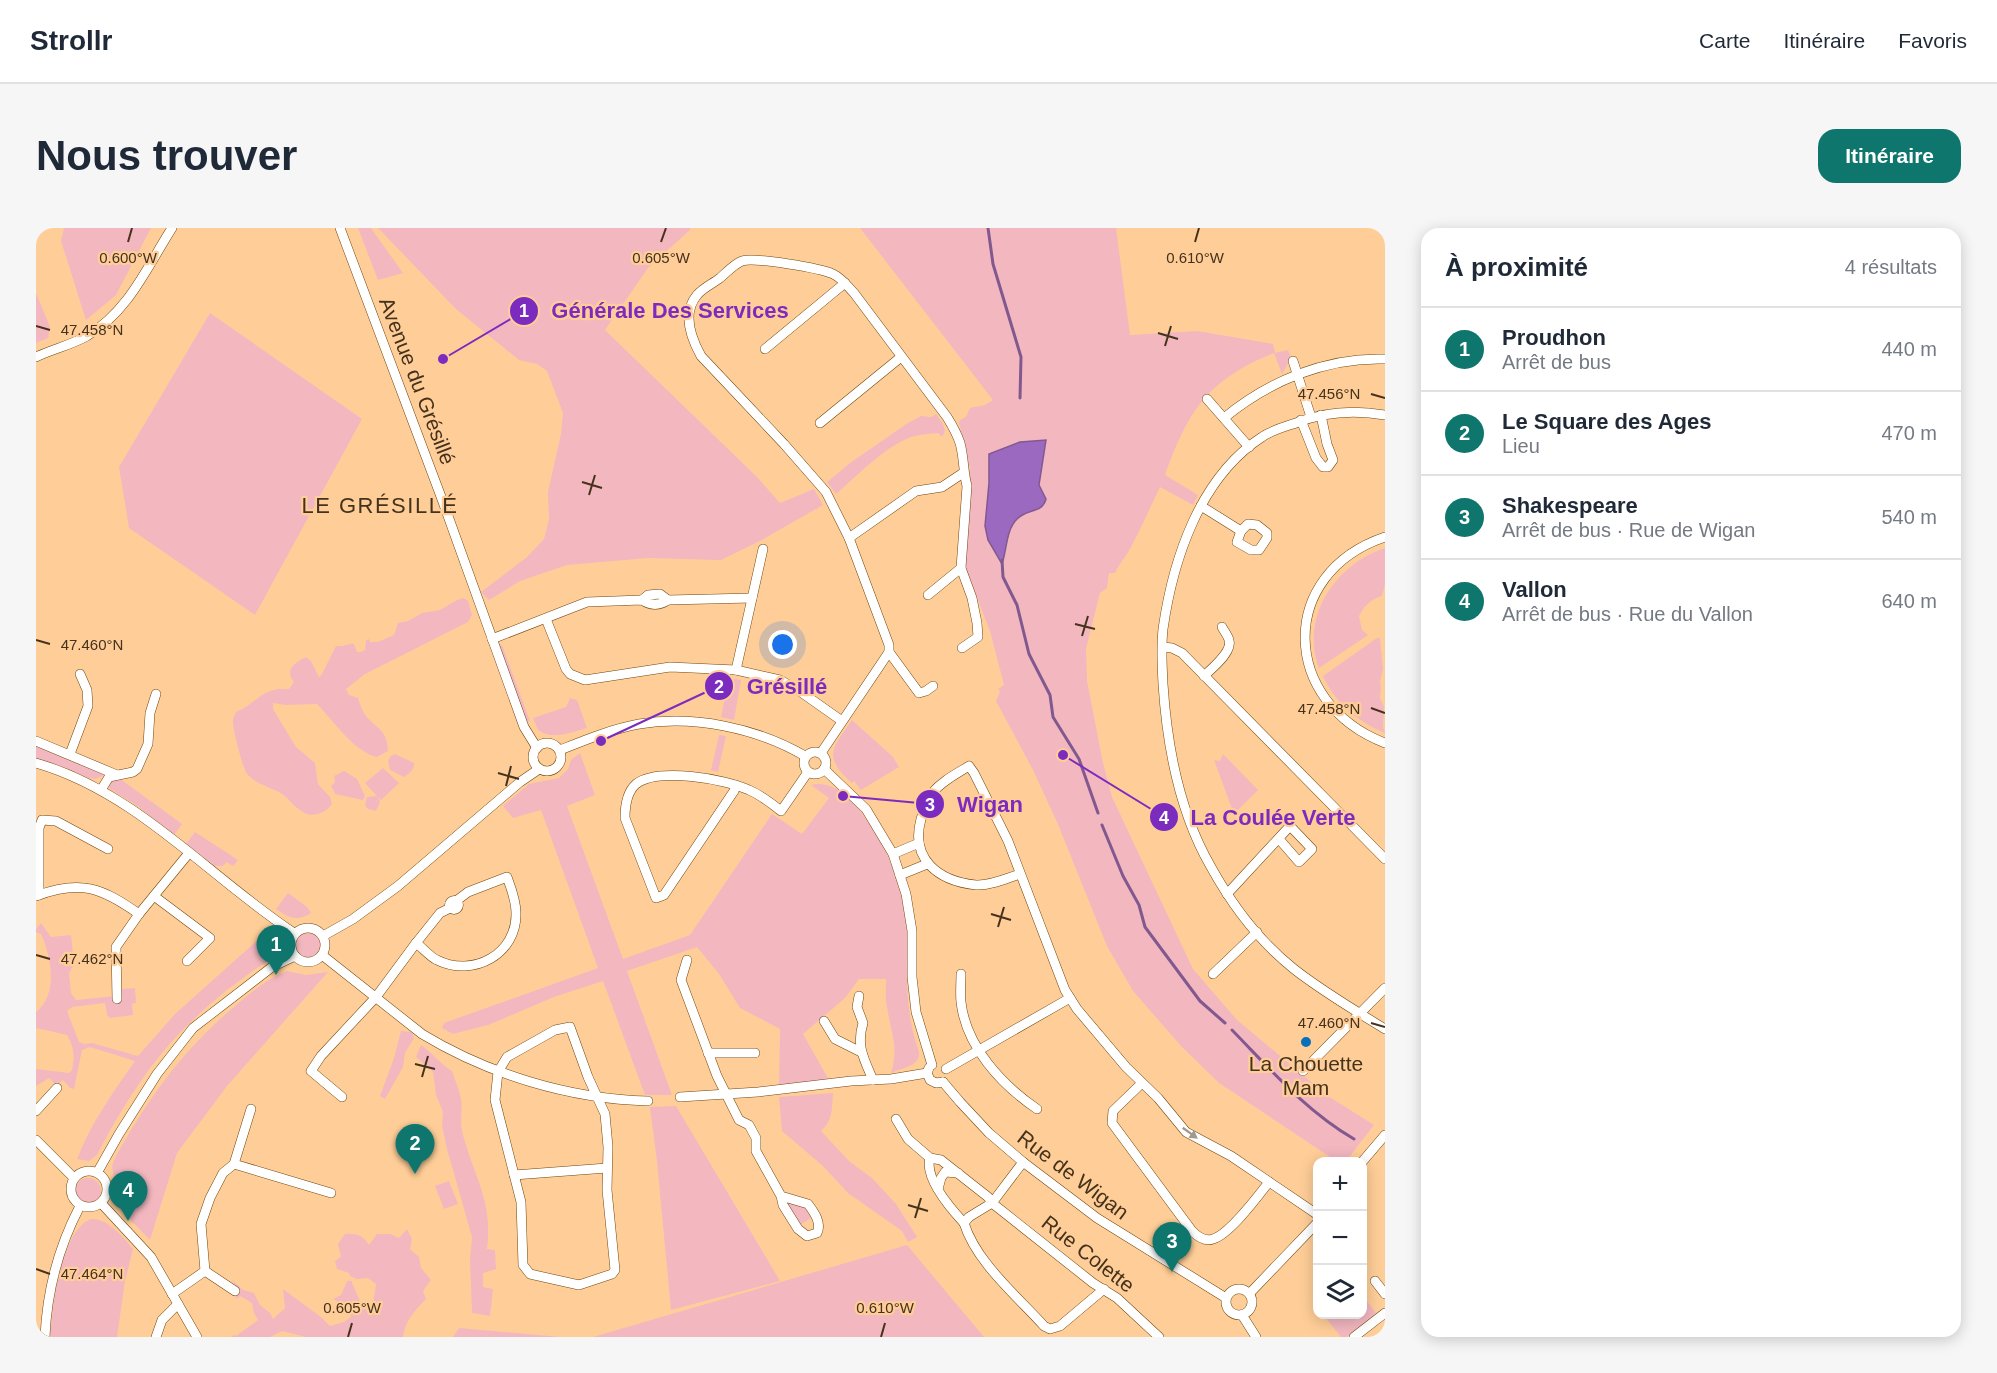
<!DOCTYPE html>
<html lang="fr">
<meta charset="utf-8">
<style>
:root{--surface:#fff;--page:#f6f6f7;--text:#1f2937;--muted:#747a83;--line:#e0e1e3;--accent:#0f766e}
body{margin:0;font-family:Arial,sans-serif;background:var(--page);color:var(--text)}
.controls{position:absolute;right:18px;bottom:18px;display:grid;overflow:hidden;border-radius:12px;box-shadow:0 3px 15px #0003}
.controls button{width:54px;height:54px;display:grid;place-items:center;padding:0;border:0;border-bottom:2px solid var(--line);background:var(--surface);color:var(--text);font:30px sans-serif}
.you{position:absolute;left:747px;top:417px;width:21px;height:21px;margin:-15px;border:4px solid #fff;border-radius:50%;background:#1a73e8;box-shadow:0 0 0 9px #1a73e833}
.badge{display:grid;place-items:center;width:39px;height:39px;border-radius:50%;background:var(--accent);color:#fff;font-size:20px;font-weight:700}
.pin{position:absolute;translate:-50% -50px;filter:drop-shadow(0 2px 3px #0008)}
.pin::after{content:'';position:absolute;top:32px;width:21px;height:18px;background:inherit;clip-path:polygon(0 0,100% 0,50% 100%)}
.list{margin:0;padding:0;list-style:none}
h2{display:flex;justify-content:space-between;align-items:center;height:78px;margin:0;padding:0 24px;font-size:26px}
h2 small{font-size:20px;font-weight:400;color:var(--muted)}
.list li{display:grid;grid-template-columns:39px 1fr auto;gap:18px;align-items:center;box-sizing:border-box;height:84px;padding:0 24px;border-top:2px solid var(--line)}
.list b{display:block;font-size:22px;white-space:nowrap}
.list p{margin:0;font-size:20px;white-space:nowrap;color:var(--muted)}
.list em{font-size:20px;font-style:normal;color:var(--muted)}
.icon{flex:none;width:33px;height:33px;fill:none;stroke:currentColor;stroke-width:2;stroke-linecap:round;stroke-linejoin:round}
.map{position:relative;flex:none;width:1349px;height:1109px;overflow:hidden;border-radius:18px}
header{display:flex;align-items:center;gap:36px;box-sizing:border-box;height:84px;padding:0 30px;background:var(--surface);border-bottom:2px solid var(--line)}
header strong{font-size:28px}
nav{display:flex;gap:33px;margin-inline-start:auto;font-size:21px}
.intro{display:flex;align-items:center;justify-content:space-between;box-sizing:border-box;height:144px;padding:0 36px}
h1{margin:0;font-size:42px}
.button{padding:15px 27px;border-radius:18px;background:var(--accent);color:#fff;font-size:21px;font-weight:700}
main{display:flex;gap:36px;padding:0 36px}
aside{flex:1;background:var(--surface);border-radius:18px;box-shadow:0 3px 15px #0003}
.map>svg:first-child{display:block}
</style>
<header>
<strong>Strollr</strong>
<nav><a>Carte</a><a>Itinéraire</a><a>Favoris</a></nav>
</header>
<div class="intro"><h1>Nous trouver</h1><a class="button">Itinéraire</a></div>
<main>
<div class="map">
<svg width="1349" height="1109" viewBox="0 0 1349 1109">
<rect width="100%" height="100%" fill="#ffce98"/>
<g fill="#f3b7c0">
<polygon points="28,0 115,0 80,67 50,92 25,13"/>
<polygon points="322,0 335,0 367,45 342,52"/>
<polygon points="342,0 653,0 655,1 612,40 569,102 720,248 744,275 778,261 787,277 724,313 685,332 612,330 531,337 484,353 453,372 445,364 491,329 508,311 513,291 512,264 525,206 527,185 511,143 501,136 483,132 420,81"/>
<path d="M824,0H1080L1094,107L1161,103L1237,116L1239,125L1252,122L1255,130L1246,146L1238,125C1172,152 1153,181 1129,247L1162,267L1157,277L1124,259C1114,280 1105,300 1094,321C1089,330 1083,336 1079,345H1073L1071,360L1064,365L1050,421L1051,453L1067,535L1076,569L1157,741L1201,792L1292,868L1338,897L1310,933H1300L1183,855L1146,819L1097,763L1071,718L1021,594L997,542L960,473L964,464L962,461L968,457L954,403L929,339L934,240L923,195L924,192L930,189L934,180L949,177L957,172Z"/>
<polygon points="0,65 14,99 12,110 0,115"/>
<polygon points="174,85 326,191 219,387 93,300 83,239"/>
<path d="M900,186L907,196L909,203L906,209L902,205C895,206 887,206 879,208C852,215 821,248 800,266L791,254L814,235L872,195L885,188L895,189Z"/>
<path d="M1349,320V356L1346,368C1335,371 1328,378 1323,388L1326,402L1332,407L1283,440C1264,388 1300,336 1349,320Z"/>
<path d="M428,370L432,373L436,387L432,394L329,446L310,461L313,467L322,470C324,476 326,483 330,488C342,502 351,501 352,523L341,529C318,524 297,492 281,476L250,477L237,475V481L260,519L279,535L282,556L294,569L296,576C289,586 274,591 264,582C256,577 252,569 243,564C232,559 219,555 211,546C207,540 196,500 197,492C197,489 199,487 200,484C214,479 224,465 238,462C242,460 248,461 253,461L258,454C248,442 259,434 270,429L275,433L283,449L286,446L300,418C310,419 312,415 318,416L321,424H325L329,422L330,412L333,411L334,414H342L358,407L362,395L372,393L386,385L404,382L421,372Z"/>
<path d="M1341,410H1344L1347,441L1344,454L1345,460L1344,470L1348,479L1347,499L1349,505C1322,494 1299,475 1287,448Z"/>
<polygon points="466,417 494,493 490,494 462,418"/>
<polygon points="693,450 705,452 698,492 685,489"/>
<path d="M534,470L541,472L551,500C535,504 517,513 502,502L497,490L530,479Z"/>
<path d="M816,492L857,529L863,539L825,562L818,553L816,555C786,528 796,521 816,492Z"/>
<polygon points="683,507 690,508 682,544 675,542"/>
<polygon points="0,515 70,546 60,551 53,550 0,530"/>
<path d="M544,525L559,567L531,578L587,731L654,707L736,586L766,606L793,570L775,557C793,553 806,563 818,576C850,611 868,659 871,706C872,720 870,733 871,747C871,773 874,799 883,824C885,838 865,840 855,845C863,819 855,805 851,779C849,770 850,760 850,751H823L809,770L767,806L793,852L743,858L744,801L704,780L683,746L661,719L591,743L636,867H609L567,753L518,769L452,797L417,806L406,800L408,795L562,740L505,582L477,590L467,578L493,556L523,550L532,541L535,532Z"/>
<path d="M359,526L378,535C379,541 373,546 368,549L354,542L352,533L355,528Z"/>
<polygon points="1187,526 1222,562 1198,586 1178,532 1184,533"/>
<polygon points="347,540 363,555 345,572 342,569 344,574 340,583 332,581 329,578 331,569 341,568 329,555"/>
<polygon points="308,543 321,551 329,568 327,572 299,566 295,558 299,554 298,548"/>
<polygon points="83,550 146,596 138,607 100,577 74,561 72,557 75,552"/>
<polygon points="159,604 202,632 197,638 191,634 187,638 179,638 150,616"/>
<path d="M252,665L271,679L275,685C261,694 253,690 240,681Z"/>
<path d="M5,695L15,709L35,707L38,736L33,745L35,765L40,772L78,768V773L86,772L85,761L99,760L100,775L96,776L97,787L74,790L71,787L69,775L36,779L31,783L43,814L49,816L56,815L102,828L139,786L235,700C242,708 244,719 236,729C230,736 221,739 214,745C194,759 174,775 157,792C117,829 86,879 61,927L53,933L41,931C55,895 77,864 99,833L54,819L46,822L38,861L34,860L27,852L20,857L13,850L0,858V841L33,845L36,842C39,828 38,819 31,807L0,800V784C23,766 15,728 5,706L0,704V701Z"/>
<circle cx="272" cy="717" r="12"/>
<path d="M251,743L270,747L292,744L191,858L141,925L114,1012L83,980L76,938L79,930C114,867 149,819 205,773C219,761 233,750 251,743Z"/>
<polygon points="365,803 376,804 378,810 369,825 367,839 349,871 344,868 358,830"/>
<path d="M385,817C397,825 404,836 416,843C419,852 423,861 425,870C427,882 423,892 427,907C439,951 457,973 451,1021L459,1022L460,1041L447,1045V1059L457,1061L454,1088L436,1085L434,1032L436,1009L411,921L406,898L407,884L400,867L397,844L380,829Z"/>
<path d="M797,865C796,880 797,893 785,903L813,933L836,950L860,976L881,1009L872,1014L866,1003L812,965L787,938L746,903L743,869Z"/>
<polygon points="640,878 744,1053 635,1082 621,933 614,879"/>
<circle cx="52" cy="963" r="13"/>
<polygon points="413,953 422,976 408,981 399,958"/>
<polygon points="749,973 769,979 775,990 764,997"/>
<path d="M55,991C71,990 88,1009 97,1021L89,1053L81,1109H14C16,1080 25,1002 55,991Z"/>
<path d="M371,1001L376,1011L374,1021L383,1029L385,1040L395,1052L387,1063L390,1071C379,1082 369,1093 367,1109H270L246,1103L234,1109H195L198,1107L200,1108L222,1092L218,1085L216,1075L204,1068L201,1071L199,1069L202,1061L195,1051L207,1062L218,1065L224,1077L234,1085L237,1091L249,1080L247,1061L285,1089L294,1098L308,1094L315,1089L313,1080L297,1071L305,1067L311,1053H316V1055L325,1075L337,1077L340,1056L332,1050L321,1051L314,1048L313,1045L301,1041L299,1033L305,1029L302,1016L309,1006C320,1005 327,1007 333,1017L341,1006H354L363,1010Z"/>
<polygon points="871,1017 948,1109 557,1109"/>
<polygon points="1327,1068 1340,1085 1311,1109 1305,1109 1290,1090 1294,1087 1326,1086"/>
<polygon points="423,1100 524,1109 417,1109"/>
</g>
<path fill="#9b6ac0" stroke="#81598f" stroke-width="1.5" d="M1010,212L1003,257L1010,271C1006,286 991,280 981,291C970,302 971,321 966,336L952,312L949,298L953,255V226L984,214Z"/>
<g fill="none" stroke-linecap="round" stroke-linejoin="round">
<g stroke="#81598f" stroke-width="3">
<polyline points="952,0 957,36 985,129 984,170"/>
<polyline points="966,332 967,349 981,377 993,426 1014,467 1017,489 1043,531 1062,585"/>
<polyline points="1066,597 1087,648 1103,677 1109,699 1164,773 1189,795"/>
<path d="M1196,802C1235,842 1270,883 1318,911"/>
</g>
<defs>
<g id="minor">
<polyline points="304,0 407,274 488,499 501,520"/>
<polyline points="729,121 809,55"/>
<path d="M0,129C17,121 35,117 51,108C93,83 111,39 136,0"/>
<polyline points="1257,133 1275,189"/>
<polyline points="1171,171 1213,219"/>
<path d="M1349,187C1319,182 1288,184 1260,195C1248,199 1236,202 1226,209C1164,249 1137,331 1127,401C1125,419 1126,438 1127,456C1131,518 1143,584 1175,639C1196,677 1224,714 1258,741C1286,763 1318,782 1349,801"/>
<path d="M1188,190C1233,153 1290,129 1349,131"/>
<polyline points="1265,192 1280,230 1287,239 1292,239 1297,232 1291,216 1285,187"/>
<polyline points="784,195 865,129"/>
<polyline points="1165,278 1205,303"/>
<polygon points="1212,296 1221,297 1231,305 1231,310 1223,322 1215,322 1201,314 1205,303"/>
<path d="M1349,309C1240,346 1245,475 1349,515"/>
<polyline points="813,310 880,263 906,259 927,245"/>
<polyline points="892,367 925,340"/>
<polyline points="606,372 612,367 624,366 632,372"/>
<polyline points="510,391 530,441 534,446 549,452 634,439 700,442 744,452 762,462 806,493"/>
<path d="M456,411L551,374L606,372C615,378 623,378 632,372L716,370"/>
<polyline points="1127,419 1136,420 1146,425 1349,631"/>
<polyline points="853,424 883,465 890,463 897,458"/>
<polyline points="700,442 727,321"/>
<path d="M1168,448C1175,441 1197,424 1193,412C1192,408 1188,403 1186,399"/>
<polyline points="0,513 81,547"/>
<circle cx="511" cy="529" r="14"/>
<path d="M524,522C549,512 576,501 603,496C658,487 721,500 769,528"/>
<circle cx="779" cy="535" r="11"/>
<path d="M785,525L853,424V417L813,310L790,264L748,216L665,128C655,110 646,85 661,67C667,60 676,56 684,50C690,45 698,36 706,33C718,29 784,40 797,46C806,50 811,58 818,65L911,189C916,197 921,206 924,215C928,229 927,243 931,258L925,340L936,370L941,395L942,409L926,420"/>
<polyline points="34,526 52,478 51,462 44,446"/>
<path d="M0,535C101,564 173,649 258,705"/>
<polyline points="788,541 830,581 857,626 870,666 876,703 876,749 880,784 896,837"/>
<path d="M700,557L698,563L628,667L620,670L589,590C589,578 591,564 600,556C621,539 690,551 713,562C725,567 735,575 745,583L772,544"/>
<polyline points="65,562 73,549 97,544 101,541 112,516 114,485 120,466"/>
<polyline points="857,626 883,615"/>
<path d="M984,646C971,650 954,658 940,657C902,653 874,631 885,591C888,582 890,572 896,565C906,553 920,546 933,538L938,545L972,613L1029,762L1041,781L1090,839L1122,870L1150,904L1195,928L1282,987"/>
<polyline points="864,647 891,636"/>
<polyline points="1191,666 1254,598 1276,621 1263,634 1243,611"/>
<polyline points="3,667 3,600 6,592 20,593 72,621"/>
<path d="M0,668C45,651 66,660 103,686"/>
<polyline points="118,668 174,710 151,733"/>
<circle cx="418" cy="677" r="4.5"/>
<path d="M414,680L404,685L380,715C387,720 394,729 401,732C437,750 481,726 480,685C480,672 475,660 471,649L432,664L420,673"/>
<circle cx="272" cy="717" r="17"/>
<polyline points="287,708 317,691 362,658 484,554 503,541"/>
<path d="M286,727L386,806C452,846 533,871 612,873"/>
<path d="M651,732L645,752L681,848L703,892L713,897L720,910V923L745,968L747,977L762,1001L771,1008L781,1005C786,995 778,984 772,976L745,968"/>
<path d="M925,746C925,755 924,765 925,774C930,819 966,857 1001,881"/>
<polyline points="1177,746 1221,704"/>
<path d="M823,768L821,779L827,795C820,818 828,831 837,852"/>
<polyline points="81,771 80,719 103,686 153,625"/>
<polyline points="788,793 799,811 825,824"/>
<polygon points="534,799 552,849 569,886 572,919 571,962 579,1042 576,1046 543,1057 494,1046 487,1037 485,974 459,872 462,844 471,829 519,802"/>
<polyline points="672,825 719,825"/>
<polyline points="893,840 891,845 894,852 900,855 907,854"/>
<polyline points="910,841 1034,770"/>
<polyline points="1267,843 1349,760"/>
<polyline points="907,854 924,874 953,905 987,934 1061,990 1190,1070"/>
<path d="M1106,855L1077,883L1076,895L1156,1003C1162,1009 1169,1014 1177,1011C1194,1006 1222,968 1233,954"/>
<polyline points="306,869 275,843 285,828 340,769 380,715"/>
<polyline points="644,869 722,864 815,853 855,851 891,845"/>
<polyline points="0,883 21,860"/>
<polyline points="860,891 872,911 894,930 905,932 952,969 956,975 987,934"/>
<polyline points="0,912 38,950"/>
<path d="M894,930C888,950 915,981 928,995L933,989L956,975L1057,1055L1081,1070L1123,1109"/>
<polyline points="1326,934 1349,907"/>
<polyline points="198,936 295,965"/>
<circle cx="53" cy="961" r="18"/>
<polyline points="61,945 83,906 121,846 157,800 236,739 259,728"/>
<polyline points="478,947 571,940"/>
<polyline points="902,961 905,950 909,944 922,945"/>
<polyline points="65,975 115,1029 161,1109"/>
<path d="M928,995C940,1034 981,1068 1008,1098L1014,1101L1024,1098L1068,1061"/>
<polyline points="169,1043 165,996 174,970 187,945 198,936 215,881"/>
<polyline points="1339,1053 1349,1066"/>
<circle cx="1203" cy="1074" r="13"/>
<polyline points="1214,1065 1282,994"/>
<polyline points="136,1066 169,1043 199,1063"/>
<polyline points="1206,1087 1220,1109"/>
<path d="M9,1109C11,1062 22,1020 44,978"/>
<polyline points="120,1109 126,1092 142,1076"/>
<polyline points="1318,1109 1349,1085"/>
</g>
</defs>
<use href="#minor" stroke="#70460a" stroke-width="10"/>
<use href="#minor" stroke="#fff" stroke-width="9"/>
</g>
<defs><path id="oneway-solid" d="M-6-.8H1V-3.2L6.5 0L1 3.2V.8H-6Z" transform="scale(1.5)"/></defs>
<use fill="#a2988e" href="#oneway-solid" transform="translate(1154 905) rotate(36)"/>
<path fill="none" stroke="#45321c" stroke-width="2" d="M92,14L96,0M625,14L630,0M1159,14L1163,0M0,98L14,102M1122,105L1142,111M1129,118L1135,98M1335,166L1349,170M546,254L566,260M553,267L559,247M1039,396L1059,401M1046,408L1052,388M0,412L14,416M1335,480L1349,485M462,545L483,551M470,558L475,538M955,686L975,692M962,699L968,679M0,727L14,731M1335,795L1349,799M379,836L399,841M386,849L392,828M872,977L892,983M879,990L885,970M0,1041L14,1046M312,1109L316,1095M845,1109L849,1095"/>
<circle fill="#086fbb" stroke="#ffce98" stroke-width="2" cx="1270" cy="814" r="6"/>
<g text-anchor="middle" stroke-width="4.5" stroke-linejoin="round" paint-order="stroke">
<g font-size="21" fill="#45321c" stroke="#ffce98">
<text transform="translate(381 153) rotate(69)" y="7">Avenue du Grésillé</text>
<text transform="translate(1037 947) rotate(37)" y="7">Rue de Wigan</text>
<text transform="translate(1052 1026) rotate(38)" y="7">Rue Colette</text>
</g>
<g font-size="21" fill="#45321c" stroke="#ffce98">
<text x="1270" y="843">La Chouette<tspan x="1270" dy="24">Mam</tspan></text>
</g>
<g font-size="22" letter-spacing="1.5" fill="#45321c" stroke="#ffce98">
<text x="344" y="285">LE GRÉSILLÉ</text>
</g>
</g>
<g font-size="15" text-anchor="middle" fill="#45321c" stroke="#ffce98" stroke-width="4.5" stroke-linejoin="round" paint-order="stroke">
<text x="92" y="35">0.600°W</text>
<text x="625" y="35">0.605°W</text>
<text x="1159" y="35">0.610°W</text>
<text x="56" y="107">47.458°N</text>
<text x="1293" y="171">47.456°N</text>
<text x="56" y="422">47.460°N</text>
<text x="1293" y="486">47.458°N</text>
<text x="56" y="736">47.462°N</text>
<text x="1293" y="800">47.460°N</text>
<text x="56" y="1051">47.464°N</text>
<text x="316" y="1085">0.605°W</text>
<text x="849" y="1085">0.610°W</text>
</g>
<path fill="none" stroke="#7b2cbf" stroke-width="2" d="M407 131L488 83M565 513L683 458M807 568L894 576M1027 527L1128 589"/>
<g fill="#7b2cbf" stroke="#ffce98" stroke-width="2">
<circle cx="407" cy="131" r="6"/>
<circle cx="565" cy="513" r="6"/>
<circle cx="807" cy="568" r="6"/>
<circle cx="1027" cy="527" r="6"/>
<circle cx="488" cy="83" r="15"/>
<circle cx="683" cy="458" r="15"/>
<circle cx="894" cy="576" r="15"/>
<circle cx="1128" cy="589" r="15"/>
</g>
<g font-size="18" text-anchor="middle" font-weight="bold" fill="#fff">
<text x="488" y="89">1</text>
<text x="683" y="465">2</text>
<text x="894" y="583">3</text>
<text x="1128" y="596">4</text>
</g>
<g font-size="22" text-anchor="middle" font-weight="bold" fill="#7b2cbf" stroke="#ffce98" stroke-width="4.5" stroke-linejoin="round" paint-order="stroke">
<text x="634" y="90">Générale Des Services</text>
<text x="751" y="466">Grésillé</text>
<text x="954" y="584">Wigan</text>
<text x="1237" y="597">La Coulée Verte</text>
</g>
</svg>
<div class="controls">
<button>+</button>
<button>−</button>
<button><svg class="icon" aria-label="layers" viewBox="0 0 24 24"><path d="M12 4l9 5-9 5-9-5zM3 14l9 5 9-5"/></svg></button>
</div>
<div class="you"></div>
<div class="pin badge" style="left:240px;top:747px">1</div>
<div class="pin badge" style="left:379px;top:946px">2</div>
<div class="pin badge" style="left:1136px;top:1044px">3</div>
<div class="pin badge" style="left:92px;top:993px">4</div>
</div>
<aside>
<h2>À proximité<small>4 résultats</small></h2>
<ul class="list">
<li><span class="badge">1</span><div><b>Proudhon</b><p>Arrêt de bus</p></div><em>440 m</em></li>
<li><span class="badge">2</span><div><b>Le Square des Ages</b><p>Lieu</p></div><em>470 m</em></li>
<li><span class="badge">3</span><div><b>Shakespeare</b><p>Arrêt de bus · Rue de Wigan</p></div><em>540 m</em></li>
<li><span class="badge">4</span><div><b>Vallon</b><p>Arrêt de bus · Rue du Vallon</p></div><em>640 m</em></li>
</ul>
</aside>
</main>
